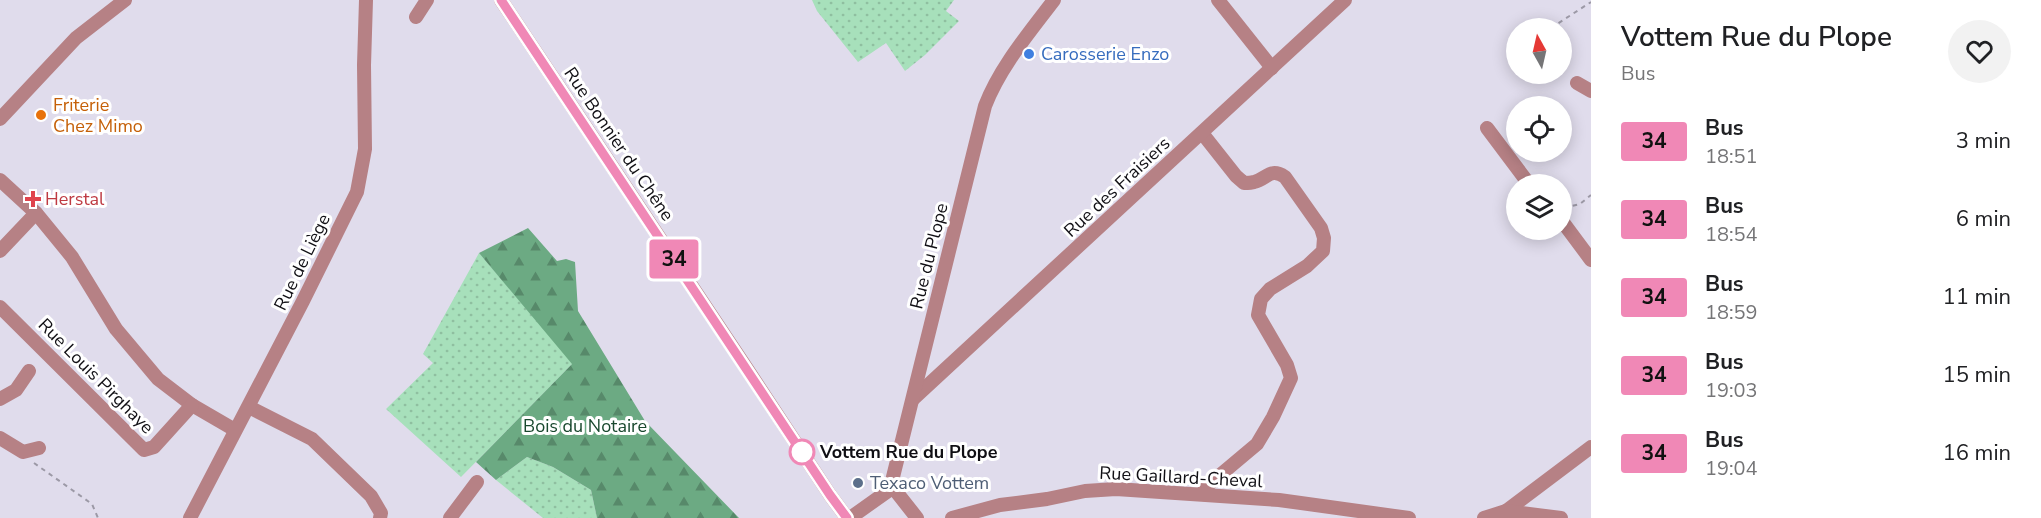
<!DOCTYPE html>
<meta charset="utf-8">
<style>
body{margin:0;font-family:"Nunito Sans",sans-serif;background:#f2f2f2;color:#202124;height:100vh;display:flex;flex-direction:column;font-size:22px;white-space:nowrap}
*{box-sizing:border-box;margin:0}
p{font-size:20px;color:#757577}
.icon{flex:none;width:33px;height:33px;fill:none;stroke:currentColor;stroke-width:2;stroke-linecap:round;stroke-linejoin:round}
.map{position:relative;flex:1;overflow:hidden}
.drawer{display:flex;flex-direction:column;background:#fff;width:450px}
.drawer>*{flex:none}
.badge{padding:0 12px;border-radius:4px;font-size:21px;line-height:39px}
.needle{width:39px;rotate:352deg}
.controls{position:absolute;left:1506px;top:18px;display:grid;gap:12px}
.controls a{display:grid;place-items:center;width:66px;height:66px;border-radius:50%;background:#fff;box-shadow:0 3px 15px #0003;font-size:30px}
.map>.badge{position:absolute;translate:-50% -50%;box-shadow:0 0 0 3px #fff}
.round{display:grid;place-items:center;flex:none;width:63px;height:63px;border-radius:32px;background:#f2f2f2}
.headline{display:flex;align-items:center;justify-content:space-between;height:102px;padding:0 30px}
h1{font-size:28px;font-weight:600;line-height:45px}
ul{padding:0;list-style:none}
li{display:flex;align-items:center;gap:18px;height:78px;padding:0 30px}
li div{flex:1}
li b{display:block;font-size:22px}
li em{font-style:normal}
li .badge{min-width:66px;font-weight:700;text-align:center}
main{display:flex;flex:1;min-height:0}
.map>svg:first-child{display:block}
.grass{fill:url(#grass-dots)}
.forest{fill:url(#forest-firs)}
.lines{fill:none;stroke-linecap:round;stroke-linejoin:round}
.path{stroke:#9c99a6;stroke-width:2;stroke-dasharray:4.5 4.5;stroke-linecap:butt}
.minor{stroke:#b68185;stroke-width:14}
.line-casing{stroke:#fff;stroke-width:14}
.line{stroke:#f088b6;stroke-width:9}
.shop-dot{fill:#3f7fe0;stroke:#fff;stroke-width:2}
.food-dot{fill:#e8710a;stroke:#fff;stroke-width:2}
.health-dot{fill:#e0444e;stroke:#fff;stroke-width:2}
.stop-dot{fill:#fff;stroke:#f088b6;stroke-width:3}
.service-dot{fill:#5c6f8a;stroke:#fff;stroke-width:2}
.labels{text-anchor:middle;stroke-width:6;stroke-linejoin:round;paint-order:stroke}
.shop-label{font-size:18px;fill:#366cbe;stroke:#fff;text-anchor:start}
.food-label{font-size:18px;fill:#c56008;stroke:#fff;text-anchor:start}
.street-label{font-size:18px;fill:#100f14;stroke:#fff}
.health-label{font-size:18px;fill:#be3a42;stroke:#fff;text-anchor:start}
.park-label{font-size:18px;fill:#19482e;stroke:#fff}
.stop-label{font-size:18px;font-weight:bold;fill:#100f14;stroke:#fff;text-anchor:start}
.service-label{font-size:18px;fill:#4e5e75;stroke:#fff;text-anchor:start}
</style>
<main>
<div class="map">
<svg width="1591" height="518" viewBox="0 0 1591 518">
<defs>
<pattern id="grass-dots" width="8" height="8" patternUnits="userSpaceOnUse" patternTransform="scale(1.5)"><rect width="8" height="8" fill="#a7e0bb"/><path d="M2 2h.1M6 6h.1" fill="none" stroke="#8fbfa0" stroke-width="1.8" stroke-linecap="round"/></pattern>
<pattern id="forest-firs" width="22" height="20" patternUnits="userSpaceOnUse" patternTransform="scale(1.5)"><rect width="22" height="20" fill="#6caa83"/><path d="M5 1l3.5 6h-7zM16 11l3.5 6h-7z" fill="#57896a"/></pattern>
</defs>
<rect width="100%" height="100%" fill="#e0dcec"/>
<!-- grass -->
<g class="grass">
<path d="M 812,0 L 954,0 L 946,11 L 959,21 L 925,55 L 905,71 L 886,43 L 858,62 L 817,11 Z"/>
<path d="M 479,253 L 573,363 L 461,477 L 386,409 L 433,363 L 423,354 Z"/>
<path d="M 527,457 L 553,467 L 591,490 L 597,518 L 543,518 L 496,480 Z"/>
</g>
<!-- forest -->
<path class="forest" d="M 528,228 L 557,261 L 566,259 L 575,262 L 578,311 L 645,421 L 739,518 L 597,518 L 591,490 L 553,467 L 527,457 L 496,480 L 476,462 L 572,364 L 479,253 Z"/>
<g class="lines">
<!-- path -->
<g class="path">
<path d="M 1551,28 L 1591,2"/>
<path d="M 1511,54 L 1516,50"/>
<path d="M 1564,208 L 1580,204 L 1591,195"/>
<path d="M 34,463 L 92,504 L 98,518"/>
</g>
<!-- minor -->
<g class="minor">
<path d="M 501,0 L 747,369 L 830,495 L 847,518"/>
<path d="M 1218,0 L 1272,68"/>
<path d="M 416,17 L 427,0"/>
<path d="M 1577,83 L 1591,91"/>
<path d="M 0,119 L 76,38 L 125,0"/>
<path d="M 1487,128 L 1529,184"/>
<path d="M 1202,133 L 1236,176 L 1244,183 C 1247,183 1251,183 1254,182 C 1267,179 1270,167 1285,177 L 1321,228 L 1324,238 L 1323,251 L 1307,266 L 1270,289 L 1261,299 L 1258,315 L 1287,365 L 1291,378 L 1273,417 L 1257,444 L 1207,486 L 1202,494"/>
<path d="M 0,180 L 36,213 L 72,257 L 116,329 L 158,379 L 192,405 L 235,430"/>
<path d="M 1562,221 L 1591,260"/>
<path d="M 0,251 L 36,213"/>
<path d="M 0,307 L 144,450 L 154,447 L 192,405"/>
<path d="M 0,399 L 16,390 L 29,371"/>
<path d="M 913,399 L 1345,0"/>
<path d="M 249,407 L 312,439 L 371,496 L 381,513 L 380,518"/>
<path d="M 0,438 L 23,452 L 39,448"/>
<path d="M 891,485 L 917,518"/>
<path d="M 1506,511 L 1591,447"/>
<path d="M 190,518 L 303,301 L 357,192 L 365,149 L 364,65 L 366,0"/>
<path d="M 450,518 L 477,482"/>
<path d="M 850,518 L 888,491 L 891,485 L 985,106 C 1000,67 1029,33 1054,0"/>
<path d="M 952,518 L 1000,505 L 1047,499 L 1085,491 L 1116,489 L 1279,500 L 1409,518"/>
<path d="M 1484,518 L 1506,511 L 1561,518"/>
</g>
</g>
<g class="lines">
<!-- line casing -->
<g class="line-casing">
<path id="line" d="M 501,0 L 830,495 L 847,518"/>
</g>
<!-- line -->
<use href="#line" class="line"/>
</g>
<!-- markers -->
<circle class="shop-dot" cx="1029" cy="54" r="6"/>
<circle class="food-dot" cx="41" cy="115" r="6"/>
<path class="health-dot" d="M30 190h6v6h6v6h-6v6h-6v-6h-6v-6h6z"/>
<circle class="stop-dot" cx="802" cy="452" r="12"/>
<circle class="service-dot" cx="858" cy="483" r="6"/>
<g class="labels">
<!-- shop labels -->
<g class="shop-label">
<text x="1041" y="60">Carosserie Enzo</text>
</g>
<!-- food labels -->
<g class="food-label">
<text x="53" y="111">Friterie<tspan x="53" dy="21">Chez Mimo</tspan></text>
</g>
<!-- street labels -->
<g class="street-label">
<text transform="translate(619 144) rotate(56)" y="6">Rue Bonnier du Chêne</text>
<text transform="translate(1117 187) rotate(-43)" y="6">Rue des Fraisiers</text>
<text transform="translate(929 256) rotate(-76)" y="6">Rue du Plope</text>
<text transform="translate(302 262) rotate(-64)" y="6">Rue de Liège</text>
<text transform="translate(96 376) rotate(45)" y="6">Rue Louis Pirghaye</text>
<text transform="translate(1181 477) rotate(3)" y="6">Rue Gaillard-Cheval</text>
</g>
<!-- health labels -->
<g class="health-label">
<text x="45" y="205">Herstal</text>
</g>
<!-- park labels -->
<g class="park-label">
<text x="585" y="432">Bois du Notaire</text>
</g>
<!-- stop labels -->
<g class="stop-label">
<text x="820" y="458">Vottem Rue du Plope</text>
</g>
<!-- service labels -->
<g class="service-label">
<text x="870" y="489">Texaco Vottem</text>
</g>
</g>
</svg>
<div class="controls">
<a><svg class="needle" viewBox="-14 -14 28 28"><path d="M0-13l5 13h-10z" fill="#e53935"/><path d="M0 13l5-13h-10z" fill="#757577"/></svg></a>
<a><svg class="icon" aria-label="locate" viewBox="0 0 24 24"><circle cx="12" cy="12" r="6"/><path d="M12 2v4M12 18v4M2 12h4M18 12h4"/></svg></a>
<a><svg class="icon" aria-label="layers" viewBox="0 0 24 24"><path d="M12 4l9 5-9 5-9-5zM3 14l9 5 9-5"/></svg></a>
</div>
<b class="badge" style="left:674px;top:259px;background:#f088b6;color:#111">34</b>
</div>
<section class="drawer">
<div class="headline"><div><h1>Vottem Rue du Plope</h1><p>Bus</p></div><a class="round"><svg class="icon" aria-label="heart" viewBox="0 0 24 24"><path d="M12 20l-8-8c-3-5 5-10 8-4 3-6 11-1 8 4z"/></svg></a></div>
<ul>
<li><span class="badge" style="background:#f088b6;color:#111">34</span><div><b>Bus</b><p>18:51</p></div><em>3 min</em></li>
<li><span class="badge" style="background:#f088b6;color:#111">34</span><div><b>Bus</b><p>18:54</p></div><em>6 min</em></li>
<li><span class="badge" style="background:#f088b6;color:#111">34</span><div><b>Bus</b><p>18:59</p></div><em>11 min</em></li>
<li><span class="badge" style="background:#f088b6;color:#111">34</span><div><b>Bus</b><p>19:03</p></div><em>15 min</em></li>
<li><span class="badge" style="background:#f088b6;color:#111">34</span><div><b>Bus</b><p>19:04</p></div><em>16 min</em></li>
</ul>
</section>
</main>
